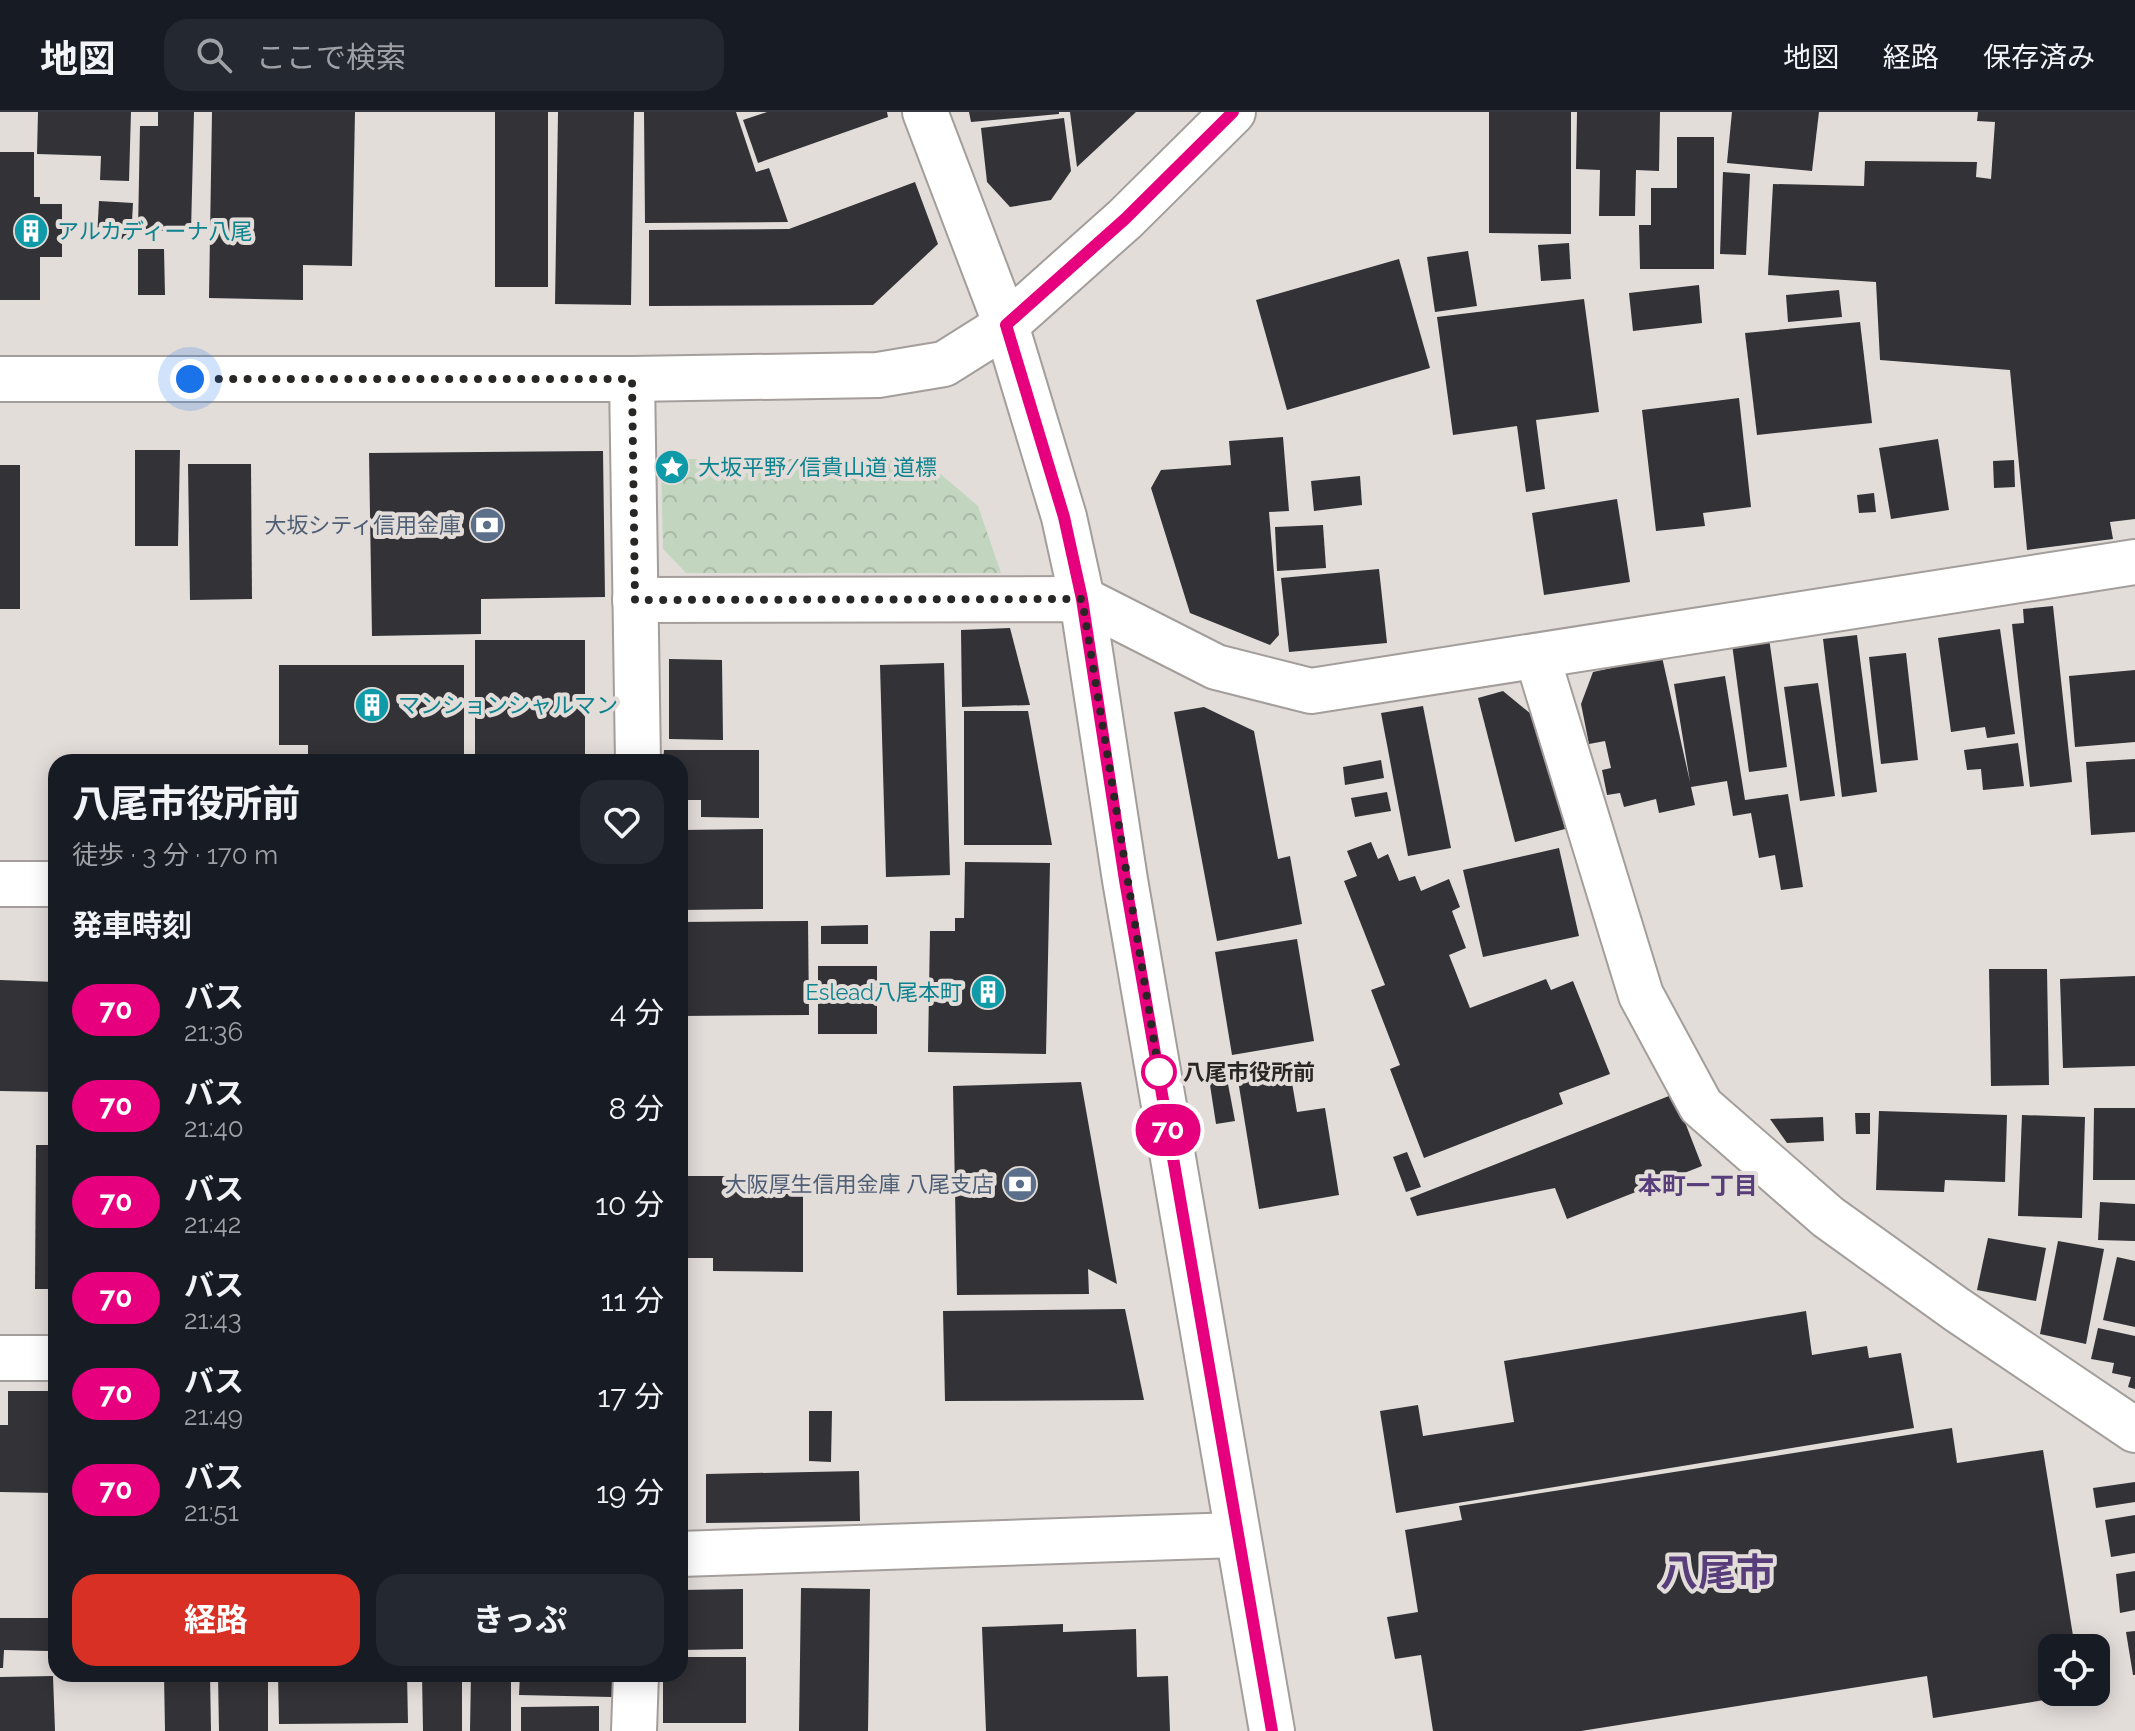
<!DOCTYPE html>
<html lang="ja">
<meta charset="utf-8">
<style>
body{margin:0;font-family:Raleway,"Noto Sans JP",sans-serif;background:#242831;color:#f1f3f6;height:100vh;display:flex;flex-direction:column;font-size:30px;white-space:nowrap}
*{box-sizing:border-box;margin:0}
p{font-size:26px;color:#9ea1a6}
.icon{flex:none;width:44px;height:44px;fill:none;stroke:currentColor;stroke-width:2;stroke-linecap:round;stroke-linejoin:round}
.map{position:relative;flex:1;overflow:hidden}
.panel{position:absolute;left:48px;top:642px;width:640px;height:928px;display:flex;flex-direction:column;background:#171b24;border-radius:24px;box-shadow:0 4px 20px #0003}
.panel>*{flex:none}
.badge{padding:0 16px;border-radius:26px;font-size:28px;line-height:52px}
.buttons{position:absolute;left:2038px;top:1522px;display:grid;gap:16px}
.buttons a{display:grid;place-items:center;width:72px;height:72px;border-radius:16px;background:#171b24;box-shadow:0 4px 20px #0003;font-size:40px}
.you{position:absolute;width:40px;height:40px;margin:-20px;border:6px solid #fff;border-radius:50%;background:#1a73e8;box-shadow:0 0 0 12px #1a73e833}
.map>.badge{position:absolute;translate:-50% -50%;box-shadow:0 0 0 4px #fff}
h2{padding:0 24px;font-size:30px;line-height:72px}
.round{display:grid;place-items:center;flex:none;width:84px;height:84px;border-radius:24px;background:#242831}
.overview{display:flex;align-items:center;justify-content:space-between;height:136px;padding:0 24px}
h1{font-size:38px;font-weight:700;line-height:60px}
.primary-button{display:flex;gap:16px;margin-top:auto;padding:16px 24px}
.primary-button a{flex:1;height:92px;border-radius:24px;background:#d93025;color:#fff;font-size:32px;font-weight:700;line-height:92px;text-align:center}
.primary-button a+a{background:#242831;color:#f1f3f6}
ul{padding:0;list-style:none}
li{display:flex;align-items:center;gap:24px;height:96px;padding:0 24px}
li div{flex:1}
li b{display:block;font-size:30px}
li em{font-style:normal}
li .badge{min-width:88px;font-weight:700;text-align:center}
header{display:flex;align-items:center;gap:48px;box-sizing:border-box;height:112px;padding:0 40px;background:#171b24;border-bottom:2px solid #363941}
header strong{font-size:38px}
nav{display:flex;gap:44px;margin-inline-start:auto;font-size:28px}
.search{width:560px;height:72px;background:#242831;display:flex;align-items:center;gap:20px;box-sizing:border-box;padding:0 28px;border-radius:24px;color:#9ea1a6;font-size:30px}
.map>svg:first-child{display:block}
.forest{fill:url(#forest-crowns)}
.building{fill:#323237}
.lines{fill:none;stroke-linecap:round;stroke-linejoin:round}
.minor-casing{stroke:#a39e9b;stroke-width:48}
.tertiary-casing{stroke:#a39e9b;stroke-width:48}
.minor{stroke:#fff;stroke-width:44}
.tertiary{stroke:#fff;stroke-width:44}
.line-casing{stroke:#fff;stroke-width:18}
.line{stroke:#e6007e;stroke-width:12}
.walk{stroke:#292726;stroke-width:8;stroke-dasharray:0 14.4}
.stop-dot{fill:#fff;stroke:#e6007e;stroke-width:4}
.labels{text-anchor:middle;stroke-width:8;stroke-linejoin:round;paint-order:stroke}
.culture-label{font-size:22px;fill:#0d838f;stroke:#e3ddda;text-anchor:start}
.service-label{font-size:22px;fill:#4e5e75;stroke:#e3ddda;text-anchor:end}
.stop-label{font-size:22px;font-weight:bold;fill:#292726;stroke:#e3ddda;text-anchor:start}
.neighbourhood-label{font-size:24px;font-weight:bold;fill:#573e7a;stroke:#e3ddda}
.town-label{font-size:38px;font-weight:bold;fill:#573e7a;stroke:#e3ddda}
</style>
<header>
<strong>地図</strong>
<div class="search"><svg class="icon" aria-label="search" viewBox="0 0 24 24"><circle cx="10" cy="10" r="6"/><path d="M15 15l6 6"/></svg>ここで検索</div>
<nav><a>地図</a><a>経路</a><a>保存済み</a></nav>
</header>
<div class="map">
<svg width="2135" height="1619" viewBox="0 0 2135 1619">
<defs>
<pattern id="forest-crowns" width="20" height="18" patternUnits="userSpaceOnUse" patternTransform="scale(2)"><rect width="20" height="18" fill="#c2d6bf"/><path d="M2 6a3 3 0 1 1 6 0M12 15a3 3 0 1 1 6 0" fill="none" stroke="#a7b8a4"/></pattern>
</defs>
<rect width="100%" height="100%" fill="#e3ddda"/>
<!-- forest -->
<path class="forest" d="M 661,347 L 923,347 L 978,394 L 1001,461 L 686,461 L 663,437 Z"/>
<!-- building -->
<g class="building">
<path d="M 38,0 L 131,0 L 129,69 L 100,68 L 101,44 L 37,42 Z"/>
<path d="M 158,0 L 194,0 L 191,119 L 138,119 L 140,14 L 158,14 Z"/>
<path d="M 212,0 L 355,0 L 352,154 L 303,153 L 303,188 L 209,186 Z"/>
<rect x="495" y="0" width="53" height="175"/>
<path d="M 558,0 L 634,0 L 631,193 L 555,192 Z"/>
<path d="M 644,0 L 736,0 L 756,60 L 769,56 L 788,110 L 645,111 Z"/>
<path d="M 767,0 L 887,0 L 888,5 L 758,51 L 743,8 Z"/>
<path d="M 969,0 L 1059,0 L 1059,2 L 971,10 Z"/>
<path d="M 1070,0 L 1136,0 L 1077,55 Z"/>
<path d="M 1489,0 L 1571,0 L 1571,122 L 1489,121 Z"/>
<path d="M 1577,0 L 1660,0 L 1659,59 L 1636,58 L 1635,104 L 1599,104 L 1600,58 L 1576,57 Z"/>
<path d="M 1732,0 L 1819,0 L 1812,59 L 1727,51 Z"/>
<path d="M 1978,0 L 2135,0 L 2135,407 L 2110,410 L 2113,427 L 2027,438 L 2010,258 L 1880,248 L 1876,170 L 1768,163 L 1773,72 L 1864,74 L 1865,49 L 1977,50 L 1976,65 L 1991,67 L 1995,10 L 1977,9 Z"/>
<path d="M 1064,6 L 1071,59 L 1051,88 L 1010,95 L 987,70 L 981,16 Z"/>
<path d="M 1677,25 L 1714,25 L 1714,157 L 1640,157 L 1639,113 L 1651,113 L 1651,76 L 1677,76 Z"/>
<path d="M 0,40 L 34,40 L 34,85 L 40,85 L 40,92 L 62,92 L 62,145 L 40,145 L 40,188 L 0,188 Z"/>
<path d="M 1723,60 L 1750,62 L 1746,143 L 1720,142 Z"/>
<path d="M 915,70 L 938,132 L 873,193 L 649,194 L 649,118 L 789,117 Z"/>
<path d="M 99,89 L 133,91 L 131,127 L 97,126 Z"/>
<path d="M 1569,131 L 1571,167 L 1541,169 L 1538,133 Z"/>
<path d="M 138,137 L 164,137 L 165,183 L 138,183 Z"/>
<path d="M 1468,139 L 1477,194 L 1435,200 L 1427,145 Z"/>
<path d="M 1399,147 L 1430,256 L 1287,298 L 1256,188 Z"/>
<path d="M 1699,173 L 1702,211 L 1633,219 L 1629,181 Z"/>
<path d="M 1839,178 L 1842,205 L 1788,210 L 1786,183 Z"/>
<path d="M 1584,187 L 1599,300 L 1536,308 L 1545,377 L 1526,380 L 1517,314 L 1453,323 L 1437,205 Z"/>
<path d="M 1860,210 L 1872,311 L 1757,323 L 1745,221 Z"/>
<path d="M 1739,286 L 1751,395 L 1703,401 L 1705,414 L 1656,419 L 1642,298 Z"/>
<path d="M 1283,325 L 1289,399 L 1269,400 L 1279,523 L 1270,533 L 1190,501 L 1151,376 L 1161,358 L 1231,353 L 1229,329 Z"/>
<path d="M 1938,327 L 1949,398 L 1891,407 L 1879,336 Z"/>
<path d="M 135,338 L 180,338 L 178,434 L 135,434 Z"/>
<path d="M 603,339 L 605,485 L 481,487 L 481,522 L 372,524 L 369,341 Z"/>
<path d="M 2014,348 L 2015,375 L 1994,376 L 1993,349 Z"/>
<path d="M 188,352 L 251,352 L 252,487 L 190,488 Z"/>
<rect x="0" y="353" width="20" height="144"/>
<path d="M 1360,364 L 1362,393 L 1314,399 L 1311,369 Z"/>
<path d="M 1874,381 L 1876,400 L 1859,401 L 1857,383 Z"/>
<path d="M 1617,387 L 1630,470 L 1544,483 L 1532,401 Z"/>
<path d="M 1323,413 L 1326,456 L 1277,459 L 1275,415 Z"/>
<path d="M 1379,457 L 1387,531 L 1289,540 L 1281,466 Z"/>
<path d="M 2053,494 L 2072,670 L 2030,675 L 2012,512 L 2024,511 L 2023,497 Z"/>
<path d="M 1010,516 L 1030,593 L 962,595 L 961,518 Z"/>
<path d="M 2000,517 L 2015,622 L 1987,626 L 1985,615 L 1951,620 L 1938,526 Z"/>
<path d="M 1857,523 L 1877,680 L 1842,685 L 1823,527 Z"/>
<path d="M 1769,526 L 1787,655 L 1749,660 L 1732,532 Z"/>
<rect x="475" y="528" width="110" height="122"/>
<path d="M 1906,541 L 1918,648 L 1881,652 L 1869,545 Z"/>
<path d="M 1662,545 L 1690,670 L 1674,572 L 1725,564 L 1745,688 L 1788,682 L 1803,775 L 1781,778 L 1775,743 L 1759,746 L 1751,701 L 1733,704 L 1727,669 L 1691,675 L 1695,693 L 1659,701 L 1656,687 L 1624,695 L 1620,681 L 1607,683 L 1602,658 L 1611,656 L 1605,629 L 1589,632 L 1581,592 L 1593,560 Z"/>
<path d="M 669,547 L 722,548 L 723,628 L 669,627 Z"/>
<path d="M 944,551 L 950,763 L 886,765 L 880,553 Z"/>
<path d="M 279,553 L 464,553 L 464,650 L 308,650 L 308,633 L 279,633 Z"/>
<path d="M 2135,558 L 2135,630 L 2075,635 L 2069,564 Z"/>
<path d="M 1818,571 L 1835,684 L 1800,689 L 1784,575 Z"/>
<path d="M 1503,579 L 1537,607 L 1565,717 L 1515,730 L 1478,586 Z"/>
<path d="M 1423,594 L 1451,736 L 1408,744 L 1381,601 Z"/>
<path d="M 1204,595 L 1254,619 L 1278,747 L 1290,744 L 1302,812 L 1217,829 L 1174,600 Z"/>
<path d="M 964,599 L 1028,599 L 1052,733 L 964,733 Z"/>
<path d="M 2018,631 L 2024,674 L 1983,678 L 1981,657 L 1967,658 L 1964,638 Z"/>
<path d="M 664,638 L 759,638 L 759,706 L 701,705 L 701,688 L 680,688 L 680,650 L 663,650 Z"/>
<path d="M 2135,647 L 2135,720 L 2091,723 L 2086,650 Z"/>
<path d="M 1381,648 L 1384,666 L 1345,673 L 1343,655 Z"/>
<path d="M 1387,680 L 1391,699 L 1355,705 L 1351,686 Z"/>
<path d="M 763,717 L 763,797 L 680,798 L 680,718 Z"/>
<path d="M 1371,730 L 1378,747 L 1388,742 L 1399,769 L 1415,764 L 1421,779 L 1449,767 L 1460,795 L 1452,799 L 1466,836 L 1449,843 L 1470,896 L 1546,867 L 1551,878 L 1573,869 L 1610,962 L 1559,981 L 1563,992 L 1424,1046 L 1390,957 L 1400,953 L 1371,878 L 1385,873 L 1344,769 L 1357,764 L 1347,739 Z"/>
<path d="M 1559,736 L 1579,824 L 1483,845 L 1463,758 Z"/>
<path d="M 965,750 L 1050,751 L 1046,942 L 928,940 L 930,819 L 955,819 L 955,806 L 964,806 Z"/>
<path d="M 808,809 L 809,903 L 680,904 L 680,810 Z"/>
<path d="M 868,813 L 868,832 L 821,832 L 821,814 Z"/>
<path d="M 1297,827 L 1314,929 L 1232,943 L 1215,840 Z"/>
<rect x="818" y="854" width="59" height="68"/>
<path d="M 1989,857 L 2047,857 L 2049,973 L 1991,974 Z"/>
<path d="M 2135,864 L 2135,954 L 2063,956 L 2060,867 Z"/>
<path d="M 0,868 L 56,870 L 56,980 L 0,979 Z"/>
<path d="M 1289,953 L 1297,1000 L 1325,996 L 1339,1083 L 1259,1097 L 1237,962 Z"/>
<path d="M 1225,956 L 1235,1009 L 1216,1012 L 1208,960 Z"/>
<path d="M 1081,970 L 1117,1172 L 1088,1157 L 1089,1182 L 957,1183 L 953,974 Z"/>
<path d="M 1674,982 L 1702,1054 L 1567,1107 L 1555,1076 L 1417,1104 L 1410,1086 Z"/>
<path d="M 2094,996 L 2135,996 L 2135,1068 L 2093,1068 Z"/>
<path d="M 1879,999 L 2007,1003 L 2005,1070 L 1945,1068 L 1944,1080 L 1876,1078 Z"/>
<path d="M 1855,1001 L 1870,1001 L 1870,1022 L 1856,1022 Z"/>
<path d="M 2022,1003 L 2085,1005 L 2082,1106 L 2018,1104 Z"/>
<path d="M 1823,1005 L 1824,1029 L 1787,1031 L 1770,1007 Z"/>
<path d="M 36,1033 L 56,1033 L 56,1177 L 35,1177 Z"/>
<path d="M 1407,1040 L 1421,1075 L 1406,1080 L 1393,1045 Z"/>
<path d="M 681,1064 L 803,1064 L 803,1160 L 713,1159 L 713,1146 L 681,1146 Z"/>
<path d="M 2100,1090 L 2135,1092 L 2135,1129 L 2098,1128 Z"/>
<path d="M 1988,1126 L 2046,1136 L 2036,1189 L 1977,1178 Z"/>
<path d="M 2058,1129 L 2104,1137 L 2086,1232 L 2040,1222 Z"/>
<path d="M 2117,1145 L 2135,1149 L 2135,1215 L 2103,1208 Z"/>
<path d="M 1125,1197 L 1144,1288 L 945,1289 L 943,1199 Z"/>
<path d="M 1806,1199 L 1812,1243 L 1867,1234 L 1869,1246 L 1901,1241 L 1914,1316 L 1396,1401 L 1380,1299 L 1418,1293 L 1423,1324 L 1514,1310 L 1504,1249 Z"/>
<path d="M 2098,1216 L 2135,1224 L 2135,1277 L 2128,1275 L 2131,1265 L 2112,1261 L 2114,1251 L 2091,1247 Z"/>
<path d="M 8,1279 L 56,1279 L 56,1381 L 0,1380 L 0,1313 L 8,1313 Z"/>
<path d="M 809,1299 L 832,1299 L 831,1350 L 809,1349 Z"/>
<path d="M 1952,1316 L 1957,1351 L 2043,1338 L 2075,1536 L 2052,1536 L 2052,1580 L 2082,1582 L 1933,1606 L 1927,1564 L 1581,1619 L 1433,1619 L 1421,1543 L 1395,1547 L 1387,1505 L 1418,1500 L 1405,1418 L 1462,1408 L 1459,1394 Z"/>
<path d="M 859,1359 L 860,1409 L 706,1411 L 706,1362 Z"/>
<path d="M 2135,1370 L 2135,1390 L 2096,1396 L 2093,1376 Z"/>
<path d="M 2135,1403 L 2135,1441 L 2111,1445 L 2105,1408 Z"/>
<path d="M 2135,1459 L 2135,1498 L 2120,1501 L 2116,1462 Z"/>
<path d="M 801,1476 L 870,1477 L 868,1619 L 799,1619 Z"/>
<path d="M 743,1477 L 743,1537 L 680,1538 L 680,1478 Z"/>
<path d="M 0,1506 L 50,1506 L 49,1539 L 4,1538 L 3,1556 L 0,1556 Z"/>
<path d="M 1063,1512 L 1063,1520 L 1136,1517 L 1137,1565 L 1168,1564 L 1170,1619 L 986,1619 L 982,1515 Z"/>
<path d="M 2135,1519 L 2135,1563 L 2133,1563 L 2126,1520 Z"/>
<path d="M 680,1545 L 746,1545 L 746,1611 L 663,1611 L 663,1562 L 680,1562 Z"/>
<path d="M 164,1562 L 210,1562 L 211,1619 L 165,1619 Z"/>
<path d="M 218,1562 L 268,1562 L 268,1619 L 219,1619 Z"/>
<path d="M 278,1562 L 407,1562 L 408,1611 L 279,1612 Z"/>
<path d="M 422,1562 L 462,1562 L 462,1619 L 423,1619 Z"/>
<path d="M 471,1562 L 511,1562 L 511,1619 L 470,1619 Z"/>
<path d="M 520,1562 L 613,1562 L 612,1585 L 519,1583 Z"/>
<path d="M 53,1564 L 55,1619 L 0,1619 L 0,1565 Z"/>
<path d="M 599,1594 L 599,1619 L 521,1619 L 521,1595 Z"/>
</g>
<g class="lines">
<!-- minor casing -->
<g class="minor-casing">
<g id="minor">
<path d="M 925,0 L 1006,213"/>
<path d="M 632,267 L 638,650"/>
<path d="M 635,488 L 1082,487 L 1216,555 L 1311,579 L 2135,450"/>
<path d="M 1537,544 L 1641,883 L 1701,994 L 1828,1105 L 1956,1197 L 2135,1318"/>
<path d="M 0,772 L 56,772"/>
<path d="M 0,1246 L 56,1246"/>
<path d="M 680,1442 L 1236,1423"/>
<path d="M 634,1619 L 636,1562"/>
</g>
</g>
<!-- tertiary casing -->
<g class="tertiary-casing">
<g id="tertiary">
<path d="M 1006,213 L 1064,405 L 1082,487 L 1125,768 L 1272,1619"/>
<path d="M 0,267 L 632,267 L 878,263 L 944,252 L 1006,213 L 1125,107 L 1233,0"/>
</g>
</g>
<!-- minor -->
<use href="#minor" class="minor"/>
<!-- tertiary -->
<use href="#tertiary" class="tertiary"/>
</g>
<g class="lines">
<!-- line casing -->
<g class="line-casing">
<path id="line" d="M 1233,0 L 1125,107 L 1006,213 L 1064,405 L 1082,487 L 1125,768 L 1272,1619"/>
</g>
<!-- line -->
<use href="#line" class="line"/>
<!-- walk -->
<path class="walk" d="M 190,267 L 632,267 L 635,488 L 1082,487 L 1159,960"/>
</g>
<!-- icons -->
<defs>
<g id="building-disc" transform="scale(1.8)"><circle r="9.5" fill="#0f9aa8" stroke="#e3ddda"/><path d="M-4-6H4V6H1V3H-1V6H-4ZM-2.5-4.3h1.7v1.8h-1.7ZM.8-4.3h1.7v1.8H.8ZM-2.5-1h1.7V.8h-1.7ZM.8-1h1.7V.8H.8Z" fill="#fff"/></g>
<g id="sight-disc" transform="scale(1.8)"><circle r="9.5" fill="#0f9aa8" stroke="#e3ddda"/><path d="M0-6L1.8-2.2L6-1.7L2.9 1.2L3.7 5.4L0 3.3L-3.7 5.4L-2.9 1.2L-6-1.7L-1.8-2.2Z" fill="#fff"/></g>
<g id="bank-disc" transform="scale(1.8)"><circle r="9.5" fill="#5c6f8a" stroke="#e3ddda"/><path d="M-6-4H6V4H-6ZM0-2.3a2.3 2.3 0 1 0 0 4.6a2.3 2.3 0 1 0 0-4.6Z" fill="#fff"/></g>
</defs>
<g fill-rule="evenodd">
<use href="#building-disc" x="31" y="119"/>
<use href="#sight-disc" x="672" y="355"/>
<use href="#bank-disc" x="487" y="413"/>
<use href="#building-disc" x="372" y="593"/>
<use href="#building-disc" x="988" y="880"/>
<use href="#bank-disc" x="1020" y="1072"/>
</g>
<!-- markers -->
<circle class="stop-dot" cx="1159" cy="960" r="16"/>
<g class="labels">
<!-- culture labels -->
<g class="culture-label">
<text x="57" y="127">アルカディーナ八尾</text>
<text x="698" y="363">大坂平野/信貴山道 道標</text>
<text x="398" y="601">マンションシャルマン</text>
<text x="962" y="888" text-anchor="end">Eslead八尾本町</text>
</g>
<!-- service labels -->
<g class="service-label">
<text x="461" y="421">大坂シティ信用金庫</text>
<text x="994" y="1080">大阪厚生信用金庫 八尾支店</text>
</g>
<!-- stop labels -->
<g class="stop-label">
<text x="1183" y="968">八尾市役所前</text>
</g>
<!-- neighbourhood labels -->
<g class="neighbourhood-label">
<text x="1698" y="1082">本町一丁目</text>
</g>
<!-- town labels -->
<g class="town-label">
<text x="1717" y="1474">八尾市</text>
</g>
</g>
</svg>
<div class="buttons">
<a><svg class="icon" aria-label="locate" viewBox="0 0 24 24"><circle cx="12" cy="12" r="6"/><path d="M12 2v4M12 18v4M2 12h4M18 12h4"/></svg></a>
</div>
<div class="you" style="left:190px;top:267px"></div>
<b class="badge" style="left:1168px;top:1018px;background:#e6007e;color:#fff">70</b>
<section class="panel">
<div class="overview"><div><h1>八尾市役所前</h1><p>徒歩 · 3 分 · 170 m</p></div><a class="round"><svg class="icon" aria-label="heart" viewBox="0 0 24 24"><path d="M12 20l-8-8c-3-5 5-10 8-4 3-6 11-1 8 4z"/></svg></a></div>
<h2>発車時刻</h2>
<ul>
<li><span class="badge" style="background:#e6007e;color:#fff">70</span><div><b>バス</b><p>21:36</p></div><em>4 分</em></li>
<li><span class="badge" style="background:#e6007e;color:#fff">70</span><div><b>バス</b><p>21:40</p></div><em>8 分</em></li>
<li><span class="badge" style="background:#e6007e;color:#fff">70</span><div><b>バス</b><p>21:42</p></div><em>10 分</em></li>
<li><span class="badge" style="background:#e6007e;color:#fff">70</span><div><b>バス</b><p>21:43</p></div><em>11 分</em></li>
<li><span class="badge" style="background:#e6007e;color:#fff">70</span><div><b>バス</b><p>21:49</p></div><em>17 分</em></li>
<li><span class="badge" style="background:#e6007e;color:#fff">70</span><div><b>バス</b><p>21:51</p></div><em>19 分</em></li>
</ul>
<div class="primary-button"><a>経路</a><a>きっぷ</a></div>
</section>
</div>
